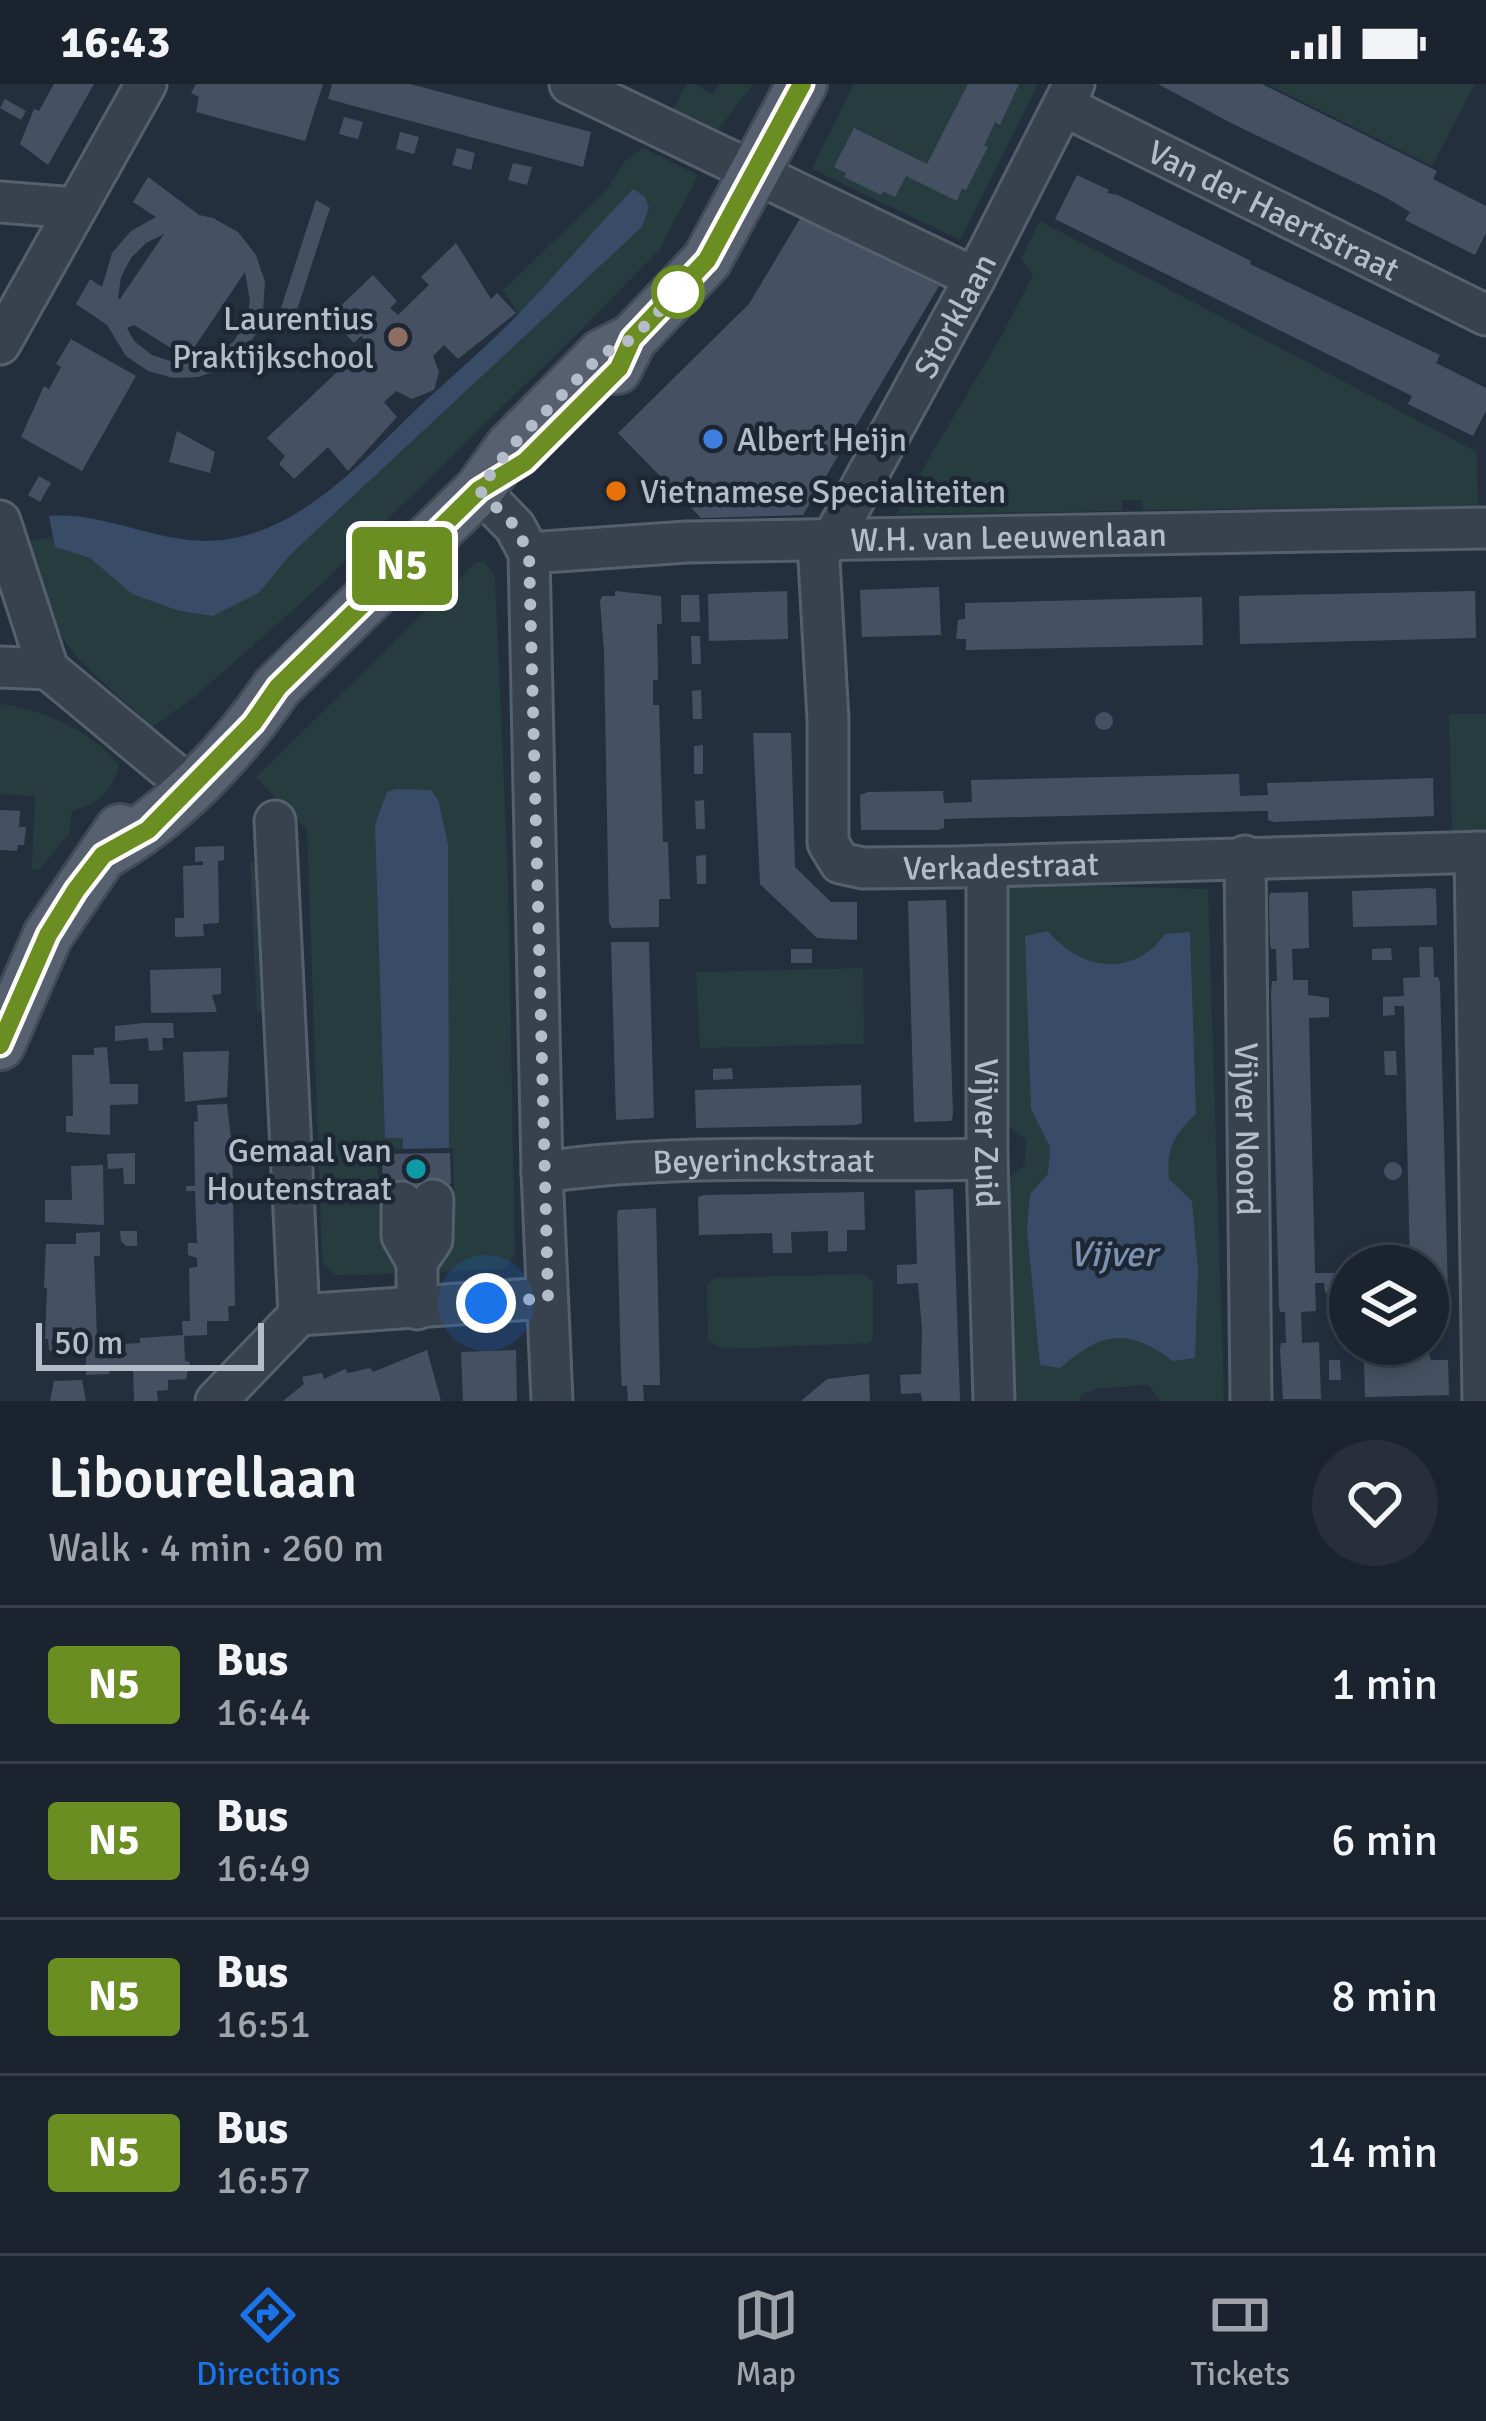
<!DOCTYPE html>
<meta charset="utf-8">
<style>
body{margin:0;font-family:Signika,sans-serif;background:#282f3a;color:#f1f3f6;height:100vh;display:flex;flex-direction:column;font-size:45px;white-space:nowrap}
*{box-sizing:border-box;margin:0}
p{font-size:39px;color:#a0a4aa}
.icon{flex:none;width:66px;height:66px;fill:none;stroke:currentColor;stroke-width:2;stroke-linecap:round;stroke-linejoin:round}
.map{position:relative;height:1317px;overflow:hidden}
.side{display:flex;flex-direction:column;background:#1b232e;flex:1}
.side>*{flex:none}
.badge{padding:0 24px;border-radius:9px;font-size:42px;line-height:78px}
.buttons{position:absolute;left:1329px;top:1161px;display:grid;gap:24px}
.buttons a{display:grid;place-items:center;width:120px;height:120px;border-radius:50%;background:#1b232e;box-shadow:0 6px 18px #0003,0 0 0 3px #39404a;font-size:60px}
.scale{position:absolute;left:36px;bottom:30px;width:228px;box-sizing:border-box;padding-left:12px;border:6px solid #b4bcc9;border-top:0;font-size:33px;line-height:42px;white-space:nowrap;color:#b4bcc9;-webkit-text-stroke:9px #1d2633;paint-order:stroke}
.you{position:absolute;width:60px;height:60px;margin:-30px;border:9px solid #fff;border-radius:50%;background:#1a73e8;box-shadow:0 0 0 18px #1a73e833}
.map>.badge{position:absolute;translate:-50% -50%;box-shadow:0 0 0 6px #fff}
.round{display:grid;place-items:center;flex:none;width:126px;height:126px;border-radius:63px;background:#282f3a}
.headline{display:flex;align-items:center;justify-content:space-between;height:204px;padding:0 48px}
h1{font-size:57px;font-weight:600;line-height:90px}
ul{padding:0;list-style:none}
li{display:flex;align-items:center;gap:36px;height:156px;padding:0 48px;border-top:3px solid #39404a}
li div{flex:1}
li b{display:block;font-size:45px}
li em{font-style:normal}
li .badge{min-width:132px;font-weight:700;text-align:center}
.status{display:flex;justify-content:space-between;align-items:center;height:84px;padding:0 60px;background:#1b232e;direction:ltr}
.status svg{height:33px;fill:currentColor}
.tabs{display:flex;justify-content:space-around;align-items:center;height:168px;border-top:3px solid #39404a;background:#1b232e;font-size:33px;color:#a0a4aa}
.tabs a{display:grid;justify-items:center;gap:6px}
.tabs .selected{color:#1a73e8}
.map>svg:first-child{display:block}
.green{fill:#263c3f}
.water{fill:#394c67}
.building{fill:#455162;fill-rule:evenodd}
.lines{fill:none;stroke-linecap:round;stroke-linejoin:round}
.minor-casing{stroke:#565f6c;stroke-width:45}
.major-casing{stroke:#414a57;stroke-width:54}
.minor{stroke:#38414e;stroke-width:39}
.major{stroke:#56606e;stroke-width:48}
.line-casing{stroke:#fff;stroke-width:27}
.line{stroke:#6b8e23;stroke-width:18}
.walk{stroke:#b4bcc9;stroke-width:12;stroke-dasharray:0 21.6}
.stop-dot{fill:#fff;stroke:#6b8e23;stroke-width:6}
.education-dot{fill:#8d6e63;stroke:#1d2633;stroke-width:4.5}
.shop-dot{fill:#3f7fe0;stroke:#1d2633;stroke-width:4.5}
.food-dot{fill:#e8710a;stroke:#1d2633;stroke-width:4.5}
.culture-dot{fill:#0f9aa8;stroke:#1d2633;stroke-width:4.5}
.labels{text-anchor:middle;stroke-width:9;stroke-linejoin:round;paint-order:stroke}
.street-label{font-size:33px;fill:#b4bcc9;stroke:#1d2633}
.poi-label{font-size:33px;fill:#b4bcc9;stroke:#1d2633;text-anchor:end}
.water-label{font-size:36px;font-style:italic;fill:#7c92b1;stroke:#1d2633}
</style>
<div class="status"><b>16:43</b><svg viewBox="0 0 49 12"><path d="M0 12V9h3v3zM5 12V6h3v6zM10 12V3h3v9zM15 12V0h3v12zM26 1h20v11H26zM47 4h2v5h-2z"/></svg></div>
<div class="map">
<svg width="1486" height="1317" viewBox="0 0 1486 1317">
<rect width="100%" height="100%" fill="#242f3e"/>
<!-- green -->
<g class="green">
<path d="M 687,0 L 696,0 L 713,11 L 719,0 L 753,0 L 718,46 L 673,25 Z"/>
<path d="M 854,0 L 1038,0 L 960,156 L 812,85 Z"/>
<path d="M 1267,0 L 1475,0 L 1432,82 Z"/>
<path d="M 643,64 L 698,91 L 660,165 L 586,241 L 309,512 L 197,611 L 152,643 L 79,576 L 61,552 L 29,458 L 52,453 L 55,463 L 90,474 L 132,510 L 179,527 L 213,532 L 259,509 L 291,470 L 642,143 L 644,112 L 633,106 L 519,230 L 503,206 L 606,107 L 625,77 Z"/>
<path d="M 1040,137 L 1477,368 L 1478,422 L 1143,426 L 1142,416 L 1122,416 L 1122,427 L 896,430 L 1001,253 L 1033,191 L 1021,175 Z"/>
<path d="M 484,477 L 495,492 L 508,796 L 515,1171 L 504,1185 L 438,1188 L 438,1109 L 454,1107 L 453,1065 L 449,1064 L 448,1053 L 448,760 L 439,718 L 385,1054 L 403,1054 L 403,1065 L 378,1066 L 378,1110 L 394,1110 L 394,1190 L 336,1191 L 324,1180 L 322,1172 L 307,746 L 256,693 L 476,478 Z"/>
<path d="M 0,620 C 40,624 95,648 119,682 C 111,709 99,719 72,727 L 69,750 L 39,786 L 32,784 L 35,712 L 0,710 Z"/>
<path d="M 1449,630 L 1486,630 L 1486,752 L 1452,751 Z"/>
<path d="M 250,778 L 270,780 L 275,927 L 257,928 Z"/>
<path d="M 1013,800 L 1208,805 L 1224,1317 L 1161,1317 L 1148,1301 L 1101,1304 L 1082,1310 L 1079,1317 L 1016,1317 L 1009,1094 L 1025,1081 L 1026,1055 L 1008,1042 L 1005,809 Z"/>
<path d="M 863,884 L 864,960 L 700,964 L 696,888 Z"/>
<path d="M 864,1190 L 873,1198 L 873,1255 L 869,1259 L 724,1265 L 708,1257 L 707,1200 L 715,1194 Z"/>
</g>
<!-- water -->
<g class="water">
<path d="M 633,105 L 644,112 L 649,123 L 642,143 L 291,470 L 259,509 L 213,532 L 179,527 L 132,510 L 90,474 L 55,463 L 49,432 C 110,427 166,466 229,455 C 308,442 366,373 421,321 C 454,290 490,260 521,227 C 559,187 595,145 633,105 Z"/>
<path d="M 396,705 L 431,706 L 439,718 L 448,760 L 449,1064 L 403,1065 L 403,1054 L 385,1054 L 375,740 L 387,708 Z"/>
<path d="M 1048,847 C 1080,886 1133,895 1165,850 L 1190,848 L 1196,1030 C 1174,1050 1166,1066 1169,1095 L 1192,1117 L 1198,1186 L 1195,1274 L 1173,1277 C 1127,1243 1102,1248 1060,1284 L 1040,1281 L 1027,1145 L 1030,1110 L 1048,1090 L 1050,1063 L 1031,1025 L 1025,852 Z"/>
</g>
<!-- building -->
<g class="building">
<path d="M 54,0 L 94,0 L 48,81 L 20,60 L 34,25 L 39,27 Z"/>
<path d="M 196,0 L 323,0 L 305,57 L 196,28 L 199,13 L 191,9 Z"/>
<path d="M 332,0 L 410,0 L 591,48 L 583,83 L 328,15 Z"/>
<path d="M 968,0 L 1019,0 L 1000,41 L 995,38 L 990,49 L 984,62 L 988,63 L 966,106 L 962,104 L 957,117 L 906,92 L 895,113 L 883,107 L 881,111 L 844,93 L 846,89 L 834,83 L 854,44 L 927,80 Z"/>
<path d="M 1158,0 L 1262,0 L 1437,87 L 1433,95 L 1486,122 L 1486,149 L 1475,171 L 1405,136 L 1410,128 L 1385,113 L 1231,39 Z"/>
<path d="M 5,15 L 26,27 L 21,36 L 0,24 Z"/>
<path d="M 344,33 L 363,38 L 358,55 L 339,50 Z"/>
<path d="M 400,48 L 419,53 L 414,70 L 396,65 Z"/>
<path d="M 457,64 L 475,69 L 471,86 L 452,81 Z"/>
<path d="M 513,79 L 532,83 L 527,101 L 508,96 Z"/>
<path d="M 1077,91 L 1109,106 L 1107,109 L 1118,111 L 1251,177 L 1250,180 L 1440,271 L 1436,279 L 1486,304 L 1486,327 L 1473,352 L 1408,320 L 1412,312 L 1055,135 Z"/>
<path d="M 148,93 L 199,131 L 213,134 L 238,148 L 256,171 L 265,198 L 262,241 L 243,269 L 222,285 L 198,293 L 173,294 L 148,287 L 126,272 L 107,241 L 76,220 L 90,195 L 102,203 L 112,169 L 131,147 L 156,133 L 133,118 ZM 164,150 L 120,215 L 118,214 L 121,193 L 131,174 L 146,159 ZM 245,188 L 250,217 L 246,237 L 234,257 L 217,271 L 195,278 L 173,278 L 152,271 L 134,257 L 127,244 L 134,241 L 187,274 Z"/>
<path d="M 316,116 L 330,124 L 296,229 L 281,224 Z"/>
<path d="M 801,133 L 939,202 L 803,431 L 701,434 L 618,349 L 749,220 Z"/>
<path d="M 456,159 L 491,215 L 497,209 L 516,229 L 458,275 L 444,261 L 433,272 L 439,288 L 434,306 L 412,315 L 396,307 L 384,318 L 397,333 L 348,387 L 328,363 L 294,395 L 279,380 L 285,372 L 267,354 L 368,259 L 361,252 L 354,259 L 329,233 L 373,191 L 397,217 L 390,224 L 398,231 L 429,201 L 421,193 Z"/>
<path d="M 71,255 L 136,292 L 82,387 L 21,353 L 44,302 L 49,305 L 61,283 L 56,280 Z"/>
<path d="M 177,347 L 215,368 L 210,389 L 169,378 Z"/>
<path d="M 39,392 L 51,399 L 40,418 L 28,411 Z"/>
<path d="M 939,503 L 941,551 L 862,553 L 860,506 Z"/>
<path d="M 615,507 L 661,512 L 662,540 L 657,540 L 658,596 L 653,596 L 653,621 L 659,621 L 663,758 L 668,758 L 670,815 L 659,815 L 659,843 L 612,844 L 609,839 L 604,568 L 600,517 L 602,512 L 615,512 Z"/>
<path d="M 787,507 L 788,555 L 709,557 L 708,510 Z"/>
<path d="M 1475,507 L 1476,554 L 1240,560 L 1239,512 Z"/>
<path d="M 681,511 L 699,511 L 700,538 L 681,538 Z"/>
<path d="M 1202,513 L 1203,561 L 966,566 L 966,555 L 956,555 L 958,536 L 965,535 L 965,519 Z"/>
<path d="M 691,552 L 700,552 L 701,580 L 692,580 Z"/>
<path d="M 701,606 L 702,635 L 693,635 L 692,607 Z"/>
<circle cx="1104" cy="637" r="9"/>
<path d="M 753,649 L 791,649 L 795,783 L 831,818 L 857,818 L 857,856 L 817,854 L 760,800 Z"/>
<path d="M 703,661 L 703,690 L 694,690 L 694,662 Z"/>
<path d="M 1239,690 L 1240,712 L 1268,711 L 1267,699 L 1433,694 L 1434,732 L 1274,738 L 1268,736 L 1268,727 L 1257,727 L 944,735 L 944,744 L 938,746 L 861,746 L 860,711 L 868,708 L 943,707 L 944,719 L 972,718 L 971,696 Z"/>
<path d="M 704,716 L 705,745 L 696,745 L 695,717 Z"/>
<path d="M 0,726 L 20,727 L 19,743 L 26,743 L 24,761 L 18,761 L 17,767 L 0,766 Z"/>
<path d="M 224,762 L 224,776 L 218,777 L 219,839 L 203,840 L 204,852 L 175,853 L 175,834 L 184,834 L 183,782 L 203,781 L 203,777 L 195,778 L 195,763 Z"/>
<path d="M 706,771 L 706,800 L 697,800 L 696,772 Z"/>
<path d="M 1430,804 L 1436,805 L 1437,841 L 1353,843 L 1352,807 Z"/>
<path d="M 1308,808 L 1309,864 L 1292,865 L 1293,896 L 1308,896 L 1308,911 L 1329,914 L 1329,933 L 1309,934 L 1310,979 L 1315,1189 L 1336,1189 L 1336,1208 L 1325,1209 L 1324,1199 L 1315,1199 L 1316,1227 L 1301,1228 L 1302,1259 L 1319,1258 L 1321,1315 L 1283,1315 L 1280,1265 L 1281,1259 L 1286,1259 L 1285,1228 L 1280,1228 L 1279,1222 L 1271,910 L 1272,897 L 1277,897 L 1276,865 L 1271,865 L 1270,859 L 1269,815 L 1270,809 Z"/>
<path d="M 946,816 L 953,1031 L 951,1037 L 914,1038 L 908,817 Z"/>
<path d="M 611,858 L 649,858 L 654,1034 L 616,1036 Z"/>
<path d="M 1419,863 L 1433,863 L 1434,893 L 1438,893 L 1440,899 L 1448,1210 L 1447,1224 L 1442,1224 L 1443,1254 L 1429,1254 L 1428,1182 L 1410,1182 L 1404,922 L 1394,922 L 1395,931 L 1383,932 L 1383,913 L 1404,912 L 1403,894 L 1420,893 Z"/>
<path d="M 1391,864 L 1392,876 L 1372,876 L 1372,865 Z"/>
<rect x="791" y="865" width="21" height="14"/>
<path d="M 221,884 L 221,910 L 212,911 L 217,928 L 151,929 L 150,886 Z"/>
<path d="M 144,939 L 173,939 L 174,954 L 162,954 L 163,966 L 149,967 L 148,954 L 115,957 L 115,942 Z"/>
<path d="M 107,963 L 110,1000 L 138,1000 L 138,1020 L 110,1021 L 110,1051 L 66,1048 L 66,1032 L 73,1032 L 72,971 L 94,971 L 94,964 Z"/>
<path d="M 229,967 L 227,1013 L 185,1018 L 183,968 Z"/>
<path d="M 1384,967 L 1396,967 L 1397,991 L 1385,991 Z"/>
<path d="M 732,984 L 733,995 L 713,996 L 713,985 Z"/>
<path d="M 861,1001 L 862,1039 L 856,1041 L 696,1044 L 695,1006 Z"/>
<path d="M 227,1020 L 232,1063 L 239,1063 L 239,1076 L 232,1076 L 233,1094 L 223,1094 L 223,1101 L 211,1101 L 211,1114 L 233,1113 L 235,1222 L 228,1222 L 229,1237 L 207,1237 L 207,1251 L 184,1252 L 185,1277 L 190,1278 L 186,1295 L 168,1296 L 168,1306 L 157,1307 L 158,1317 L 134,1317 L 133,1281 L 110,1283 L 109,1290 L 86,1291 L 86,1266 L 49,1267 L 48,1255 L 45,1255 L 47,1204 L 44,1204 L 46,1160 L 76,1160 L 76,1149 L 100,1148 L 100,1172 L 94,1172 L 97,1254 L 110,1254 L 110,1261 L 140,1259 L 140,1254 L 183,1251 L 182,1237 L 190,1237 L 189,1184 L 197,1183 L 197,1174 L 188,1171 L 188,1159 L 197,1159 L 195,1107 L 186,1107 L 186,1102 L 195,1102 L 194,1038 L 198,1037 L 197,1021 Z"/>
<path d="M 135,1069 L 135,1100 L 124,1100 L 123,1084 L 108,1085 L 107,1070 Z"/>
<path d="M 450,1069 L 451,1100 L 383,1101 L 382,1070 Z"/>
<circle cx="1393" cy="1087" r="9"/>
<path d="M 103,1081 L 104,1141 L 45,1138 L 45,1116 L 72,1116 L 71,1082 Z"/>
<path d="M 953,1105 L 960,1317 L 922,1317 L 921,1309 L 901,1310 L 900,1291 L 921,1290 L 922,1245 L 918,1199 L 897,1200 L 897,1181 L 917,1180 L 915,1106 Z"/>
<path d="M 864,1108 L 865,1146 L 847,1146 L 847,1167 L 828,1168 L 828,1147 L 791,1148 L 792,1169 L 773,1169 L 772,1149 L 699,1151 L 698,1113 L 704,1111 Z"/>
<path d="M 656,1124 L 660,1301 L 643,1301 L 644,1317 L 628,1317 L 627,1302 L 622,1302 L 621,1288 L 617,1132 L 618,1126 Z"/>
<path d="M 120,1147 L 137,1147 L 137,1162 L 126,1162 L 121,1157 Z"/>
<path d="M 427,1266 L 441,1317 L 283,1317 L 304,1300 L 302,1293 L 322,1289 L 324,1295 L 345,1285 L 348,1289 L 370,1284 L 373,1288 Z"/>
<path d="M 516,1266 L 517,1317 L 463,1317 L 461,1268 Z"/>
<path d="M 1420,1267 L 1428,1267 L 1431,1276 L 1448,1276 L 1449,1311 L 1365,1313 L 1364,1278 L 1420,1276 Z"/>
<path d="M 1329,1276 L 1340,1276 L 1341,1296 L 1329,1296 Z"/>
<path d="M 869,1290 L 870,1317 L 801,1317 L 827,1295 Z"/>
<path d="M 82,1296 L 86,1317 L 50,1317 L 54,1297 Z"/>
</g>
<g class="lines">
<!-- minor casing -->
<g class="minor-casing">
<g id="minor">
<path d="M 570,0 L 975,194"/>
<path id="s1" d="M 1064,22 L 1486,231"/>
<path d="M 0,118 L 75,124"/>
<path d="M 0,260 L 146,0"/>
<path d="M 479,406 L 515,443 L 529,469 L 542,1088 L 552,1317"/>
<path d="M 0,437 L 48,585"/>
<path id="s2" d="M 818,458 L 828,636 L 828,759 L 840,779 L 863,784 L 956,783 L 1486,768"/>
<path id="s3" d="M 831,458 L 975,194 L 1074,0"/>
<path id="s4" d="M 529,469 L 687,458 L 1486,444"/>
<path d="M 0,583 L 48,585 L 190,703"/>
<path d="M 275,737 L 299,1231"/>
<path d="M 1475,768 L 1483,1317"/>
<path id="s5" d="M 1245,772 L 1251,1317"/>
<path id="s6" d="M 987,782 L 987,1075 L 994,1317"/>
<path id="s7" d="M 542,1088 C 689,1067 839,1079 987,1075"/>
<path d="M 402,1118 L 402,1152 L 417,1178"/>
<path d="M 417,1225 L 417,1178 L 432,1156 L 433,1116"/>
<path d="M 216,1317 L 299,1231 L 547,1214"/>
</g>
</g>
<!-- major casing -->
<g class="major-casing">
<g id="major">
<path d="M 617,285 L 632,255 L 707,176 L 802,0"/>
<path d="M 103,771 C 172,732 233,668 277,603 L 479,406 L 510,363 L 602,270 L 632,255"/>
<path d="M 0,961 L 48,851 L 120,745"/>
</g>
</g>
<!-- minor -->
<use href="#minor" class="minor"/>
<!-- major -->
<use href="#major" class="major"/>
</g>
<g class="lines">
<!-- line casing -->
<g class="line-casing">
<path id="line" d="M 0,961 L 48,851 L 76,806 L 103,771 L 148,746 L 253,639 L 278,603 L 479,406 L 525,378 L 619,284 L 632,255 L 707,176 L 802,0"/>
</g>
<!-- line -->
<use href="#line" class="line"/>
<!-- walk -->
<path class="walk" d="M 486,1219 L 548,1214 L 529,469 L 515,442 L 479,406 L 510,364 L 602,270 L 632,255 L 678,208"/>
</g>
<!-- markers -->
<circle class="stop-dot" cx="678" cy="208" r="24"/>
<circle class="education-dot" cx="398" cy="253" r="12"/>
<circle class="shop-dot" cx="713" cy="355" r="12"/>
<circle class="food-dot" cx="616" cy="407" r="12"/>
<circle class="culture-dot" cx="416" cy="1085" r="12"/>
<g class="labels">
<!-- street labels -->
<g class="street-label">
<text dy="12" stroke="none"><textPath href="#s1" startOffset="234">Van der Haertstraat</textPath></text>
<text dy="12" stroke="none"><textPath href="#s3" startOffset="258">Storklaan</textPath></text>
<text dy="12" stroke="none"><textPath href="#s4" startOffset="480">W.H. van Leeuwenlaan</textPath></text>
<text dy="12" stroke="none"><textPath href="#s2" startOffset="486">Verkadestraat</textPath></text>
<text dy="12" stroke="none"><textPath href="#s5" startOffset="273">Vijver Noord</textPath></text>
<text dy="12" stroke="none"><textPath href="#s6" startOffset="267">Vijver Zuid</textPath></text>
<text dy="12" stroke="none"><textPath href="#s7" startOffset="222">Beyerinckstraat</textPath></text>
</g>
<!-- poi labels -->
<g class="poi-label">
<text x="374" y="246">Laurentius<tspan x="374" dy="38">Praktijkschool</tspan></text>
<text x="737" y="367" text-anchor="start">Albert Heijn</text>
<text x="640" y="419" text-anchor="start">Vietnamese Specialiteiten</text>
<text x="392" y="1078">Gemaal van<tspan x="392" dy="38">Houtenstraat</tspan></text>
</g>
<!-- water labels -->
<g class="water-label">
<text x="1113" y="1182">Vijver</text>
</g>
</g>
</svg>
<div class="buttons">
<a><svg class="icon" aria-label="layers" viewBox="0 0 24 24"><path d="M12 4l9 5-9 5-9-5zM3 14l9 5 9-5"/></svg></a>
</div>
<div class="scale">50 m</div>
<div class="you" style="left:486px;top:1219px"></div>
<b class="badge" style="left:402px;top:482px;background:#6b8e23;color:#fff">N5</b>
</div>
<section class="side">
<div class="headline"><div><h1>Libourellaan</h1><p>Walk · 4 min · 260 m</p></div><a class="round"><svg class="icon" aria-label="heart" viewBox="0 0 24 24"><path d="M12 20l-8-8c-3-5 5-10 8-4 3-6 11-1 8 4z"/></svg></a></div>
<ul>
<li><span class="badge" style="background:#6b8e23;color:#fff">N5</span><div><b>Bus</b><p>16:44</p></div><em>1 min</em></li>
<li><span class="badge" style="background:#6b8e23;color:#fff">N5</span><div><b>Bus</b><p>16:49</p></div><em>6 min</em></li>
<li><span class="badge" style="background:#6b8e23;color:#fff">N5</span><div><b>Bus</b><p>16:51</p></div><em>8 min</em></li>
<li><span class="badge" style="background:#6b8e23;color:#fff">N5</span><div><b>Bus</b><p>16:57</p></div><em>14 min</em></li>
</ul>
</section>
<nav class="tabs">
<a class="selected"><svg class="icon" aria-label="directions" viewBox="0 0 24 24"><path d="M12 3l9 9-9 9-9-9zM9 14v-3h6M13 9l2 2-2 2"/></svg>Directions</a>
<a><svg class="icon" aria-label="map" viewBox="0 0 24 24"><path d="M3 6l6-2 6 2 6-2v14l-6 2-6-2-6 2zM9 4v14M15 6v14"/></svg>Map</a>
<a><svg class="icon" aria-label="tickets" viewBox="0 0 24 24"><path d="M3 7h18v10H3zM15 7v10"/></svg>Tickets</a>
</nav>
